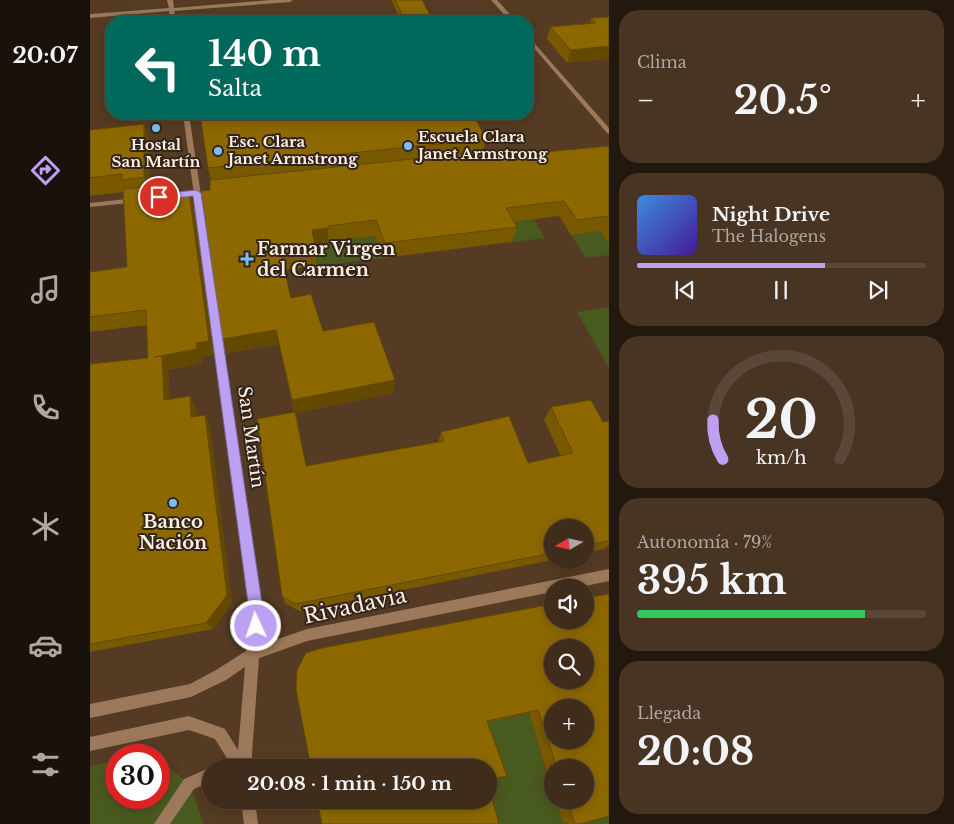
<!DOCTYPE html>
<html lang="es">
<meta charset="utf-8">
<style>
:root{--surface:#402c1a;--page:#473423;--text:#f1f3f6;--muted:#aea7a2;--line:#594839;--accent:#bca0f2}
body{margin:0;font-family:"Libre Baskerville",serif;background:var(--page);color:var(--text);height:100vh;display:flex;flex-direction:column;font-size:19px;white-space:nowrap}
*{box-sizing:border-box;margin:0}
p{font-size:16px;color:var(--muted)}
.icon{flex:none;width:28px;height:28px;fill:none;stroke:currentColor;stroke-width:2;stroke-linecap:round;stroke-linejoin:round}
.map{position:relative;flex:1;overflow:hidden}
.side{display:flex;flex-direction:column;gap:10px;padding:10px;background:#23180e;width:345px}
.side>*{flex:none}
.guide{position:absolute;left:15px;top:15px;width:429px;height:105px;border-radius:20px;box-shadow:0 2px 12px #0003,0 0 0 1px var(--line);background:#00695c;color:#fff;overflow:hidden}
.needle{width:32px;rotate:261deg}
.controls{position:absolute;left:454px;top:519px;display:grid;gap:10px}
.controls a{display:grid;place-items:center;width:50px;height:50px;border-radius:50%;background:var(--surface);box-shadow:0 2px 12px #0003,0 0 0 1px var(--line);font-size:25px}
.speed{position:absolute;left:15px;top:744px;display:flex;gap:10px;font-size:25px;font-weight:700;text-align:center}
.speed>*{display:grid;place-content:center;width:65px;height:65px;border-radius:50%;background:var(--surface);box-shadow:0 2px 12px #0003,0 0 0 1px var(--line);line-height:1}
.speed .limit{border:8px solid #d22;background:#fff;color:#111}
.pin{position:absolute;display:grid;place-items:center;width:42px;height:42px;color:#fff;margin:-21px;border:2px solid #fff;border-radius:50%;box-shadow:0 1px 5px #0007}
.me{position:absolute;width:55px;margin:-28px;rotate:357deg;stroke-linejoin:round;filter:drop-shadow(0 0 4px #0008)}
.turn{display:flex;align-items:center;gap:18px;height:105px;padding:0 20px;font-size:22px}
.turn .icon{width:65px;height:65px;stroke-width:2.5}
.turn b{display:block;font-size:35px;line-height:42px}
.big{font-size:38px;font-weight:800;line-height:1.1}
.side .tile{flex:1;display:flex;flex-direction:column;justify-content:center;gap:8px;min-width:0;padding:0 18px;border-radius:20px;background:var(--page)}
.side .dial{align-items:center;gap:0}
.dial svg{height:130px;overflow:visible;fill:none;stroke:var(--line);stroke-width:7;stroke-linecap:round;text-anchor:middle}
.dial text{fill:var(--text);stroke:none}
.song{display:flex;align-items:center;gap:15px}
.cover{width:60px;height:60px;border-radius:8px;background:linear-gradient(135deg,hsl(210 70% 55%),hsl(260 70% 35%))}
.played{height:5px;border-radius:2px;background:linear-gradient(90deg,var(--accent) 65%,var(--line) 65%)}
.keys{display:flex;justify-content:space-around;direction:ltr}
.heat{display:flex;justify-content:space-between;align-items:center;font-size:28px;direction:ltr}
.charge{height:8px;border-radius:4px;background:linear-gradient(90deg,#34c759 79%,var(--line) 0)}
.trip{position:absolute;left:112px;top:759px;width:295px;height:50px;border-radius:25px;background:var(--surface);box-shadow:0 2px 12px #0003,0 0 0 1px var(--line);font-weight:800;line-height:50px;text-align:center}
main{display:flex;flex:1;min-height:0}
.tabs{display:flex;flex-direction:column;width:90px;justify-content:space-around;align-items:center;background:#1a120a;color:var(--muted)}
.tabs .icon{width:35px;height:35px}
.tabs .on{color:var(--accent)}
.tabs b{font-size:22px;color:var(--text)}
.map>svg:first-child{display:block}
.green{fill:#495a1e}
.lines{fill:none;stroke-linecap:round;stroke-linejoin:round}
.pedestrian{fill:#9c795a;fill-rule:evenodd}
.minor{fill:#9c795a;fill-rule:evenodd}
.wall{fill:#795900;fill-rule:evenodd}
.shaded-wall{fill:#634900}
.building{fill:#8d6800;stroke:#634900;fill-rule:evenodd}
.route{fill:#bca0f2;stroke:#7a689d}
.poi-dot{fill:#78bff7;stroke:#31251b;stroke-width:2}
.labels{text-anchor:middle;stroke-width:4;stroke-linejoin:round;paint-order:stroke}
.far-poi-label{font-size:15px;font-weight:bold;fill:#feeedf;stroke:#31251b;text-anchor:start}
.poi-label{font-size:18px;font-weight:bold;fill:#feeedf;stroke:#31251b;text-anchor:start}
.street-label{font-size:18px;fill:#feeedf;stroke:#31251b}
.near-street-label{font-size:21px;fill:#feeedf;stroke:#31251b}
</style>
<main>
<nav class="tabs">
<b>20:07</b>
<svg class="icon on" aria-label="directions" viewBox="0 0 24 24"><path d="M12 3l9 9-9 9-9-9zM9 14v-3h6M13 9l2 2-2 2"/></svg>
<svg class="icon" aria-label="music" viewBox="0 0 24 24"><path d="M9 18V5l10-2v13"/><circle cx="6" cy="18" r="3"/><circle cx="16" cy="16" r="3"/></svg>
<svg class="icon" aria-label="phone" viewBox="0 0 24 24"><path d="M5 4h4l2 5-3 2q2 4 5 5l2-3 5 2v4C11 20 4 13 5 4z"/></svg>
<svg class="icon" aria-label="climate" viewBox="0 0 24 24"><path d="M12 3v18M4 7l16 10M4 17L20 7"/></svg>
<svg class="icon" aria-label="car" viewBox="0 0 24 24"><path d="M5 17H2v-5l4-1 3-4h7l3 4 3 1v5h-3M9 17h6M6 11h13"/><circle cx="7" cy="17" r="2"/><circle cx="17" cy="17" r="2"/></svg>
<svg class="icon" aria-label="filters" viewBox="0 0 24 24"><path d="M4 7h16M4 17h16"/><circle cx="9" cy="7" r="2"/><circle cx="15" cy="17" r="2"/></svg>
</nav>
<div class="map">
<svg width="519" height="824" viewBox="0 0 519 824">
<rect width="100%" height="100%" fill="#553b23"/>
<path class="green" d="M 403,209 L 425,222 L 444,219 L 455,238 L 422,242 Z
M 510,231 L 519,243 L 519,255 L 496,258 L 481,235 Z
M 285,235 L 294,258 L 227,266 L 223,245 Z
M 519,307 L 519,368 L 487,312 Z
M 439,713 L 462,790 L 462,800 L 466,800 L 473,822 L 519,810 L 519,824 L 402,824 L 399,800 L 399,778 L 408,776 L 390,723 Z
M 69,759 L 99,784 L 114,824 L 0,824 L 0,766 L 26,761 L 26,798 L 69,798 Z"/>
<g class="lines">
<path class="pedestrian" d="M 519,569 L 519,581 L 486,588 L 462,588 L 462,592 L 217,641 L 164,660 L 159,659 L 158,654 L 159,649 L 217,629 Z
M 121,767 L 123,768 L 121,768 L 121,781 L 104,789 L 80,824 L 64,824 L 94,779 Z"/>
<path class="minor" d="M 77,0 L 83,0 L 84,8 L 181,0 L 203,0 L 200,2 L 84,11 L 86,21 L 80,21 L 79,11 L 0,18 L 0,14 L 79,8 Z
M 401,0 L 407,0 L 426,21 L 420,21 Z
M 438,36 L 519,128 L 519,134 L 517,133 L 438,41 Z
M 93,114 L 99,114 L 172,609 L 169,651 L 170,654 L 169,658 L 161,768 L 143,768 L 125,739 L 99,730 L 0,751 L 0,737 L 99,716 L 135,729 L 148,750 L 155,667 L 136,680 L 101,697 L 0,718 L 0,704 L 100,684 L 126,670 L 156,651 L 160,609 Z
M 46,198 L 49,198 L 49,202 L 0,207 L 0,203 Z
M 151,800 L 165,800 L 168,824 L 154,824 Z"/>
</g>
<path class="wall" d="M 301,0 L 332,0 L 343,21 L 311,21 Z
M 519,17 L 477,63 L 457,39 L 460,27 L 500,23 L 502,18 Z
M 315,114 L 383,114 L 396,139 L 393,152 L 402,157 L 519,146 L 519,244 L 510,231 L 481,235 L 469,216 L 424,222 L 427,227 L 422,242 L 294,258 L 285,236 L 238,241 L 238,243 L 225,245 L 227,266 L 194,270 L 201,298 L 233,331 L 305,380 L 303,393 L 206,413 L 216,466 L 348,442 L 351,432 L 438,463 L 471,456 L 454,420 L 461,407 L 513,422 L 519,421 L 519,545 L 514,549 L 495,553 L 495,528 L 462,528 L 462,560 L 209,611 L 195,603 L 192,596 L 204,412 L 189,344 L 136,353 L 132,339 L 120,190 L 121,180 L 118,168 L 276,120 L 316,115 Z
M 0,130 L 60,141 L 60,195 L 58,195 L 58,197 L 99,192 L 104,207 L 124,355 L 111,357 L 112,363 L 78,370 L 80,399 L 100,396 L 106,409 L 106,416 L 115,415 L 120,428 L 142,603 L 123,629 L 0,652 L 0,364 L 58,358 L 57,325 L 0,332 L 0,272 L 37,267 L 33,192 L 0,196 Z
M 519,594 L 519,816 L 491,824 L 480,824 L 473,822 L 466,800 L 495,800 L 495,768 L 462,768 L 462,789 L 439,713 L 398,722 L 417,776 L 399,780 L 399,768 L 221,768 L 206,689 L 207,670 L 216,653 L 232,648 L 462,604 L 462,620 L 495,620 L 495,598 ZM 462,648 L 495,648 L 495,680 L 462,680 ZM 462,708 L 495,708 L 495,740 L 462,740 Z"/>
<path class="shaded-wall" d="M 519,46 L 519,59 L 477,63 L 481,50 Z
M 54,124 L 60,141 L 60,195 L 54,177 Z
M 55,187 L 60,203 L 55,197 Z
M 99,192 L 104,207 L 124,355 L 111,357 L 112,363 L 78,370 L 81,414 L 74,400 L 65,357 L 106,343 Z
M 238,228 L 238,243 L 223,245 L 222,230 Z
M 186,330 L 189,344 L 136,353 L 132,339 Z
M 305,380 L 303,393 L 204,413 L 202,400 Z
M 100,396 L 106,409 L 107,430 L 101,417 Z
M 115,415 L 120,428 L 142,603 L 123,629 L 116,623 Z"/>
<path class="building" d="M 305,0 L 332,0 L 343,21 L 315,21 Z
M 519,17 L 519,46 L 481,50 L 460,27 L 506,23 L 502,18 Z
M 110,114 L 274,114 L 276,120 L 327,114 L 383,114 L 396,139 L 118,168 Z
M 54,124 L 54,177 L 32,180 L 32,174 L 0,178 L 0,130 Z
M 519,146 L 519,218 L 517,216 L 487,220 L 474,201 L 416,208 L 427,227 L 295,243 L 286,220 L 238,226 L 238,228 L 222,230 L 226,251 L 191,255 L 201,298 L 221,294 L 233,331 L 284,322 L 305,380 L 202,400 L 186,330 L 132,339 L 111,191 L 120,190 L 120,180 L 399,151 L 402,157 Z
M 55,187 L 55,197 L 99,192 L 119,341 L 106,343 L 107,349 L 65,357 L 72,356 L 74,400 L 100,396 L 101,417 L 115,415 L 137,595 L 116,623 L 0,644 L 0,364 L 58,358 L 56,310 L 0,317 L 0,272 L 37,267 L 33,189 Z
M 501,400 L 513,422 L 519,421 L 519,541 L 495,546 L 495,528 L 462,528 L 462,553 L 206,604 L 192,596 L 167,419 L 205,412 L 216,466 L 354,441 L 351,432 L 419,416 L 438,463 L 483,453 L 461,407 Z
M 519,594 L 519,816 L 491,824 L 485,824 L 477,800 L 495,800 L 495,768 L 467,768 L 448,710 L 397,721 L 417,776 L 399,780 L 399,768 L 221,768 L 206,689 L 207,670 L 216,653 L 232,648 L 462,604 L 462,620 L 495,620 L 495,598 ZM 462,648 L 495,648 L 495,680 L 462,680 ZM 462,708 L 495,708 L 495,740 L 462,740 Z
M 399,787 L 409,824 L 232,824 L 227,800 L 399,800 Z"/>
<path class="route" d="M 106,190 L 111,193 L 173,610 L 173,626 L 171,632 L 166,634 L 161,632 L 159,626 L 159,610 L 103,196 L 69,200 L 65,197 L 69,194 Z"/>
<g class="poi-dot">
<circle cx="66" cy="128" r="5"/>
<circle cx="318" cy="146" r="5"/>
<circle cx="128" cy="151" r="5"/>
<path d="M154.5 251.5h5v5h5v5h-5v5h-5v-5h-5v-5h5z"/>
<circle cx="83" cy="503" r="5"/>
</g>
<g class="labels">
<g class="far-poi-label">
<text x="328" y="142">Escuela Clara<tspan x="328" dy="17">Janet Armstrong</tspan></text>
<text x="138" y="147">Esc. Clara<tspan x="138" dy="17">Janet Armstrong</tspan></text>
<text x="66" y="150" text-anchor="middle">Hostal<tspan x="66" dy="17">San Martín</tspan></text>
</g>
<g class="poi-label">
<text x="167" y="255">Farmar Virgen<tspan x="167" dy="21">del Carmen</tspan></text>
<text x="83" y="528" text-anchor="middle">Banco<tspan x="83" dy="21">Nación</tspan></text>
</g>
<g class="street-label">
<text transform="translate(161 437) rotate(82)" y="6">San Martín</text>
</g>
<g class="near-street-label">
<text transform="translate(265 606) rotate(-12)" y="7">Rivadavia</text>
</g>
</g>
</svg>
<div class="controls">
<a><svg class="needle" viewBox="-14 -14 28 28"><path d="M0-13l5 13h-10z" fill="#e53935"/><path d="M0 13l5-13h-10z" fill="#aea7a2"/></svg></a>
<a><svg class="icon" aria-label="sound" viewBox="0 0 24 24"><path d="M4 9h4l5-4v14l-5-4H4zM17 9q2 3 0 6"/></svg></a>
<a><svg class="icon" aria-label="search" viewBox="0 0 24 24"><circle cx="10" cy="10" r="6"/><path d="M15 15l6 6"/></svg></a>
<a>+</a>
<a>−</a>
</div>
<div class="speed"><div class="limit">30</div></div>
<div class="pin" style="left:69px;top:197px;background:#d93025"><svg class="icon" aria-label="arrive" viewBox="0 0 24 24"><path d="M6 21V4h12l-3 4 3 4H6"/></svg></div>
<svg class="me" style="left:166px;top:626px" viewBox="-20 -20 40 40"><circle r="17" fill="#bca0f2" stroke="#fff" stroke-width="3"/><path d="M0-11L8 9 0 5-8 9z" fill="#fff"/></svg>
<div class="trip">20:08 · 1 min · 150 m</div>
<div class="guide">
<div class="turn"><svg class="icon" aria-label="left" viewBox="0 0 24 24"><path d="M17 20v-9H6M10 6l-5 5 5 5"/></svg><div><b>140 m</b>Salta</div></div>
</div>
</div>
<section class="side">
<div class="tile"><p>Clima</p>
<div class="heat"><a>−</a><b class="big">20.5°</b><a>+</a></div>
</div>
<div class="tile">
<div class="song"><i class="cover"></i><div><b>Night Drive</b><p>The Halogens</p></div></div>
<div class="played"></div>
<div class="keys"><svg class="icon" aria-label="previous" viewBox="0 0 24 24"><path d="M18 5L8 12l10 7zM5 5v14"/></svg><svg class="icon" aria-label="pause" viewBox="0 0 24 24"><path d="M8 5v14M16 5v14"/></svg><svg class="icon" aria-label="next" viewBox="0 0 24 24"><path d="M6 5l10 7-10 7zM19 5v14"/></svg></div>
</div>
<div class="tile dial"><svg viewBox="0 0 100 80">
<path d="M14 69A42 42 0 1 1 86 69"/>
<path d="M14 69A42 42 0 0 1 8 45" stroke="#bca0f2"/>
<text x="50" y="56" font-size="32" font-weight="700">20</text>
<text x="50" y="72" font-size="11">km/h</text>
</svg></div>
<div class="tile"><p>Autonomía · 79%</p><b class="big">395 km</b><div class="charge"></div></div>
<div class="tile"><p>Llegada</p><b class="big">20:08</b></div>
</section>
</main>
